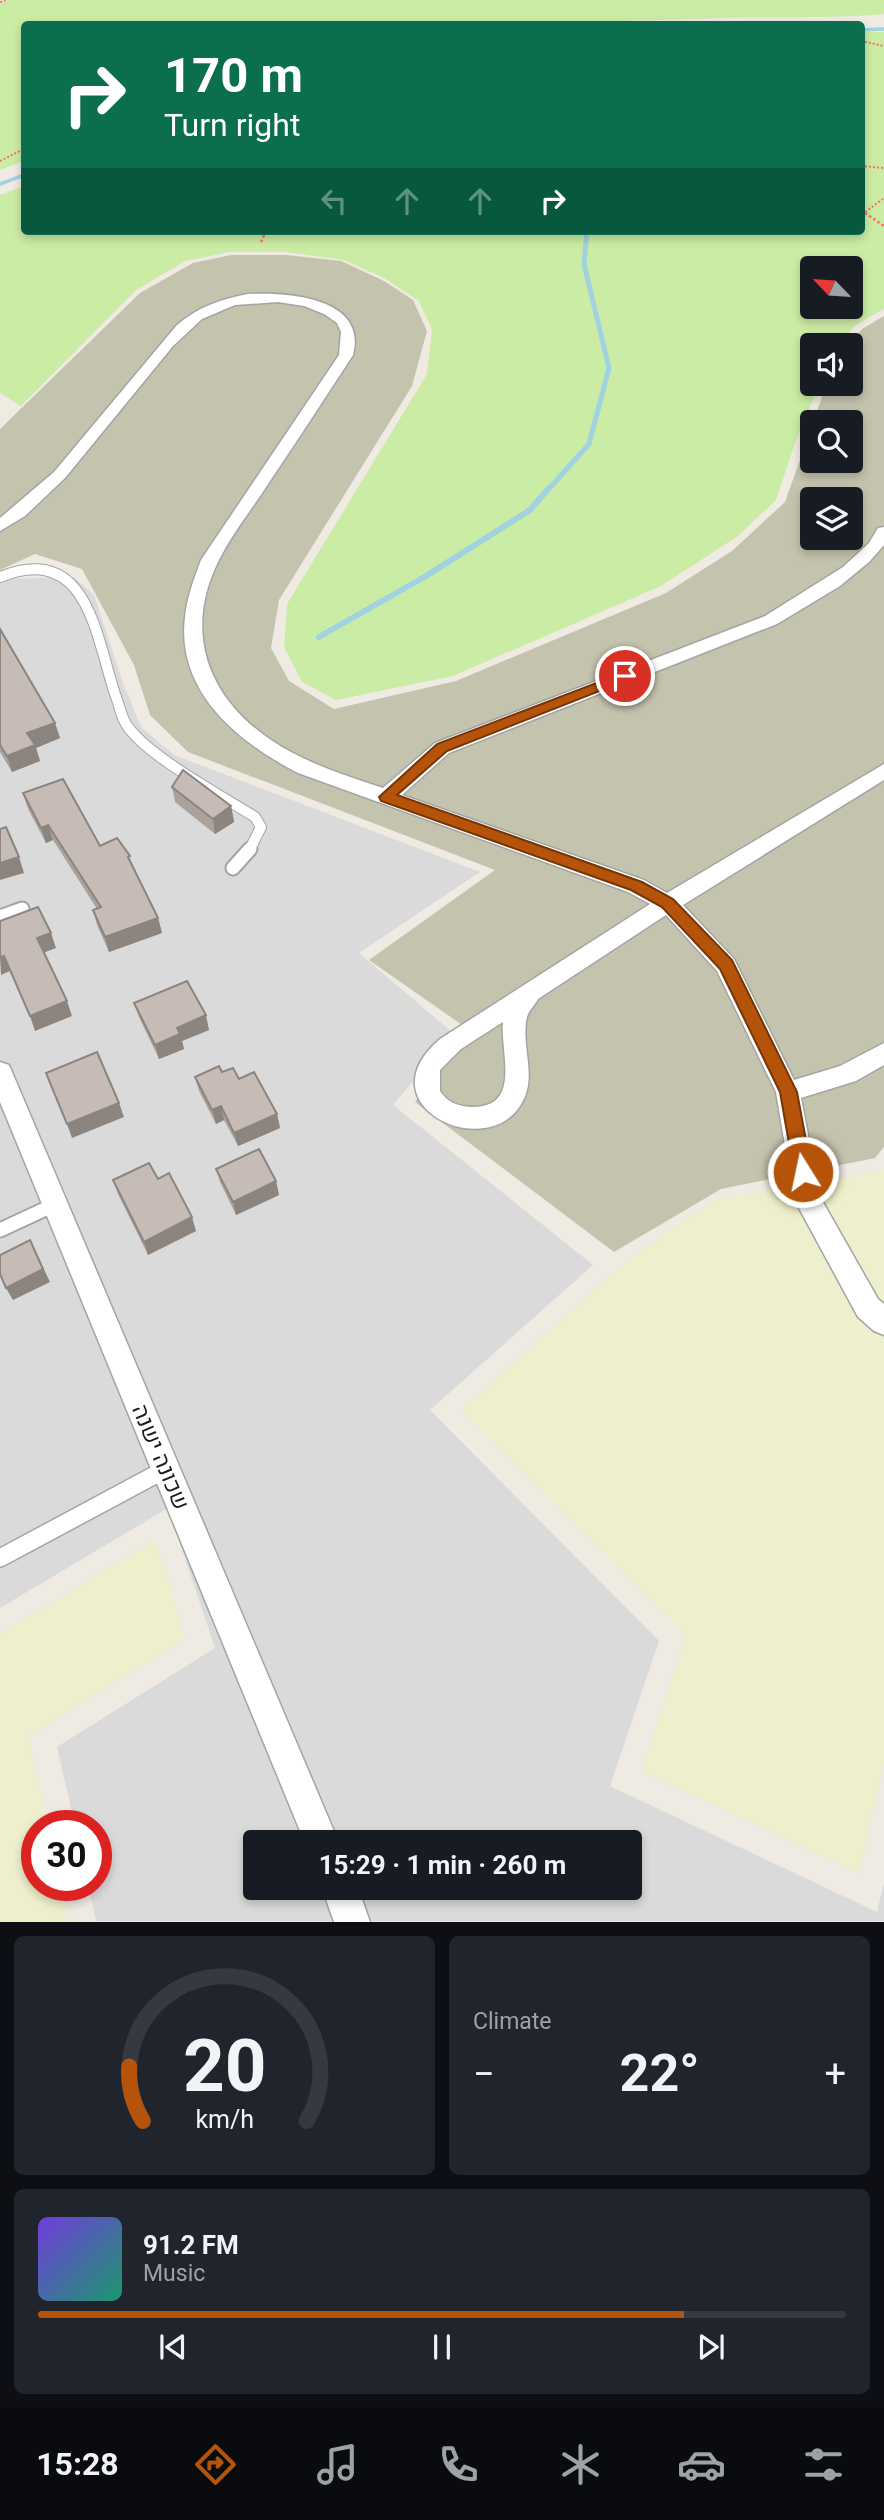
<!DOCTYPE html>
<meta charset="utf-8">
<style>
:root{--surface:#171b24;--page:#20242c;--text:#f1f3f6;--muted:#9ea1a6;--line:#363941;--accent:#b45309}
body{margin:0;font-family:Roboto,Heebo,sans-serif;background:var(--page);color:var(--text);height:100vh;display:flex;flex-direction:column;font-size:26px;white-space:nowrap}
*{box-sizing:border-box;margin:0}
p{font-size:23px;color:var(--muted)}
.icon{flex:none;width:38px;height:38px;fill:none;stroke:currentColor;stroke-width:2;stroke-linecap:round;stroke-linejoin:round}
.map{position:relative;height:1922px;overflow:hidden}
.panel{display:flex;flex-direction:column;gap:14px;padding:14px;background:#0d0f14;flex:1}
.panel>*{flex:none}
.top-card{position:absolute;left:21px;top:21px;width:844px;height:214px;border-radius:7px;box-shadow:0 4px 10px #0003;background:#0b6e4f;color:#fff;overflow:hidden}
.needle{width:46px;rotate:295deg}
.buttons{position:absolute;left:800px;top:256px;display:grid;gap:14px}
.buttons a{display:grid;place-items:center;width:63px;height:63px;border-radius:7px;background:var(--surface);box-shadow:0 4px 10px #0003;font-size:35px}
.speed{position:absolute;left:21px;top:1810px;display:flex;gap:14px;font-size:35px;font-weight:700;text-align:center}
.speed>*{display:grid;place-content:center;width:91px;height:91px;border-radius:50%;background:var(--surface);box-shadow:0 4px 10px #0003;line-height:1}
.speed .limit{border:10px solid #d22;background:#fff;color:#111}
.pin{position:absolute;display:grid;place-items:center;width:60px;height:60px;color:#fff;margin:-30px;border:4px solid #fff;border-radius:50%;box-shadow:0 2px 7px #0007}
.me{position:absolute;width:77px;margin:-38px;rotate:350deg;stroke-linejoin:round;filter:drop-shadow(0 0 5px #0008)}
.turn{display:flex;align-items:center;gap:24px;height:147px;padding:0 28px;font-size:32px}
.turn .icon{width:91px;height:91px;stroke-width:2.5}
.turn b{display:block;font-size:49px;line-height:60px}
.lanes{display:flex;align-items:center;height:66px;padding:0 28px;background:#0003;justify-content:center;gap:35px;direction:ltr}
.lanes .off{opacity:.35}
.big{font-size:52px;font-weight:700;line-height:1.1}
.panel .widget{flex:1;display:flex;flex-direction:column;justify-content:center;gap:10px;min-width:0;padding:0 24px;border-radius:10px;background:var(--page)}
.panel .dial{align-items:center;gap:0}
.dial svg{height:182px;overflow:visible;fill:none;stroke:var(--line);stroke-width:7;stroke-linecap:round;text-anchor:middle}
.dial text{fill:var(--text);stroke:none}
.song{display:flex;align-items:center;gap:21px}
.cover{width:84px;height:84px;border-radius:10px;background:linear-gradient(135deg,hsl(260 70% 55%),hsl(160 70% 35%))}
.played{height:7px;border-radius:4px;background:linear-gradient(90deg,var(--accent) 80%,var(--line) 80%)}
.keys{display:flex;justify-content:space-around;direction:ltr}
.heat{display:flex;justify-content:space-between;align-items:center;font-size:38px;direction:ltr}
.panel .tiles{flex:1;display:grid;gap:14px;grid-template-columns:1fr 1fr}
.widget:last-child{grid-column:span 2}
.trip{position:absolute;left:243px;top:1830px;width:399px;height:70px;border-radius:7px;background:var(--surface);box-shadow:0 4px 10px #0003;font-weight:700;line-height:70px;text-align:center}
.tab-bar{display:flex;height:112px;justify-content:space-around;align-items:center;background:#090b0e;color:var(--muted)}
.tab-bar .icon{width:49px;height:49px}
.tab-bar .current{color:var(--accent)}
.tab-bar b{font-size:32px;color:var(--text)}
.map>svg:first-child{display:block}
.residential{fill:#dbdada;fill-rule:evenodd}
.construction{fill:#c4c3ad;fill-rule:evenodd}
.farmland{fill:#eeefcc}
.grass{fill:#cbeca5;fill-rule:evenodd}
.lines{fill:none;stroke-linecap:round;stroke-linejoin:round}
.stream-far2{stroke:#a0d3df;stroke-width:3.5}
.stream-far1{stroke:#a0d3df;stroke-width:5}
.stream{stroke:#a0d3df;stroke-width:6}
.lane-far2-casing{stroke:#a4a4a4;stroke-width:12}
.lane-far1-casing{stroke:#a4a4a4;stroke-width:17}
.lane-casing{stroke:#a4a4a4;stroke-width:20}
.street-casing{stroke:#a4a4a4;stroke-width:3}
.path-far1{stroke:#ff6d63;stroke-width:2;stroke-dasharray:2 2;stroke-linecap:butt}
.path{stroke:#ff6d63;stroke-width:2.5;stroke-dasharray:2.5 2.5;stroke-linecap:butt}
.lane-far2{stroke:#fff;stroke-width:10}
.lane-far1{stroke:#fff;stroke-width:13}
.lane{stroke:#fff;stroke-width:17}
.street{fill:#fff;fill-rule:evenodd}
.wall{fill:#aba29c}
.shaded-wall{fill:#8b847f}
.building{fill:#c7bcb5;stroke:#8b847f;stroke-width:2}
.route{fill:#b45309;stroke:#753606;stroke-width:2}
.labels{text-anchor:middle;stroke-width:5;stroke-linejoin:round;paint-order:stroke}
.near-street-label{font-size:23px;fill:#1d1d1d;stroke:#fff}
</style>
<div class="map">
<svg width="884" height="1922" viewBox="0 0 884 1922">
<rect width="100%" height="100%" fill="#efeae2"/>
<path class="residential" d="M 74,577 L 94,595 L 123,683 L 141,727 L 174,755 L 480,872 L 359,953 L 453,1033 L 393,1105 L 593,1265 L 430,1410 L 659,1641 L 610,1786 L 877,1912 L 884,1883 L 884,1921 L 96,1921 L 88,1885 L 96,1885 L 96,1825 L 75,1825 L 57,1747 L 215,1648 L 168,1508 L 0,1608 L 0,579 ZM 256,1843 L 630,1843 L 630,1888 L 256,1888 Z"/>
<path class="construction" d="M 231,255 L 286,255 L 341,261 L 384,281 L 413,300 L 427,331 L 412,386 L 279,600 L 271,648 L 289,681 L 334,709 L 456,681 L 666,593 L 732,551 L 785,502 L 812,426 L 812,460 L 850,460 L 850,422 L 813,422 L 827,383 L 850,383 L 850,345 L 862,329 L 884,316 L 884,1147 L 875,1158 L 721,1189 L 614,1252 L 415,1102 L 468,1029 L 369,960 L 495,870 L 188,752 L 150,715 L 134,665 L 82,569 L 35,554 L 0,570 L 0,429 L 140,293 L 193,263 ZM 812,499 L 850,499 L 850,537 L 812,537 Z"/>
<path class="farmland" d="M 884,1170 L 884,1761 L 859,1873 L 642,1771 L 686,1635 L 461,1411 L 622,1265 L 714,1200 Z
M 155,1540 L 186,1638 L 28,1736 L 47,1825 L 37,1825 L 37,1885 L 60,1885 L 67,1921 L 0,1921 L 0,1634 Z"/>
<path class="grass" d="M 10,0 L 884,0 L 884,14 C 829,19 775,16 720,18 C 488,27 256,24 24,24 L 24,161 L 0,170 L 0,2 Z
M 861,32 L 884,32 L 884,309 L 854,326 L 841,345 L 812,345 L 812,383 L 820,383 L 796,440 L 776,500 L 738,536 L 661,586 L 453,676 L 336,700 L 302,682 L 284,647 L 287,604 L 427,374 L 432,330 L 419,301 L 384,278 L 344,260 L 286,252 L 230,252 L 185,261 L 136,290 L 21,406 L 0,393 L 0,195 L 24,186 L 24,231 L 861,231 ZM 812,268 L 850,268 L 850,306 L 812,306 Z"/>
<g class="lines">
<path class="stream-far2" d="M 861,30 L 884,29
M 0,184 L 24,175"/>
<path class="stream-far1" d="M 547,491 L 589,444 L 609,368 L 584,264 L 587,231"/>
<path class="stream" d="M 319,637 L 426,576 L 530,510 L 548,489"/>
<g class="lane-far2-casing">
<path id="lane-far2" d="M 0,577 C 87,542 95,633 115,694 C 119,704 121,716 126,724 C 145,755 222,796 255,817 L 261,827 L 249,851"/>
</g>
<g class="lane-far1-casing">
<path id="lane-far1" d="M 233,868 L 250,849
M 0,917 L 22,909
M 0,1230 L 56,1204"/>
</g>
<g class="lane-casing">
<path id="lane" d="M 0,1558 L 166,1469"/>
</g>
<g class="street-casing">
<path id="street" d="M 248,294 C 287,292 368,297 353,355 C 325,398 297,441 268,484 C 252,509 232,534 219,560 C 183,631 207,697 271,740 C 305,763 344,775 383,788 L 435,743 L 765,616 L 843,567 L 869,543 L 878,528 L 884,527 L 884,545 L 869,562 L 840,586 L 777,624 L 449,753 L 402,795 L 644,880 L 667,893 L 884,764 L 884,780 L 683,905 L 734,959 L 794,1080 L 840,1066 L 884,1043 L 884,1065 L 856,1081 L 801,1098 L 820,1197 L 878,1299 L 884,1304 L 884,1335 L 874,1331 L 858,1317 L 794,1199 L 776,1092 L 717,971 L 666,915 L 538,999 C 535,1005 529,1010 527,1017 C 520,1048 539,1077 520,1106 C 484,1162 363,1105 440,1039 L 650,904 L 628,892 L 298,773 C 238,742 176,692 185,617 C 187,597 194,579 201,560 L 339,355 L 341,332 L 337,323 L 324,314 L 304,306 L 278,302 L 235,305 L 202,319 L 173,346 L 65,478 L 25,516 L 0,531 L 0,518 L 54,472 L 177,325 C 198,307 221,299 248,294 ZM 503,1022 C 500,1052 522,1107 473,1107 C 459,1107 447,1102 440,1091 L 440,1070 L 461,1049 Z
M 0,1062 L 9,1065 L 12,1072 L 339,1843 L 305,1843 L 0,1102 Z
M 322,1888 L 358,1888 L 370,1922 L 334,1922 Z"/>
</g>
<path class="path-far1" d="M 0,2 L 6,0
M 861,41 L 884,46
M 0,161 L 24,149
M 861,166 L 884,168
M 866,214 L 864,213 L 884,198"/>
<path class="path" d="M 865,213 L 884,226
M 261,242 L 266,231"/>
<use href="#lane-far2" class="lane-far2"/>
<use href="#lane-far1" class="lane-far1"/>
<use href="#lane" class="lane"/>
<use href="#street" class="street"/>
</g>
<path class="wall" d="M 0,629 L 55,723 L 60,738 L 36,748 L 40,761 L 12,772 L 0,752 Z
M 172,787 L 231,806 L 234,822 L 215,834 L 175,802 Z
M 23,793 L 132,867 L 158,918 L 162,933 L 109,952 L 97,925 L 93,910 L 97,909 L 53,840 L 46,843 L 28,809 Z
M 134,1003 L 209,1030 L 182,1041 L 184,1049 L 159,1059 L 139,1017 Z
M 222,1072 L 239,1079 L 277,1114 L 280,1128 L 238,1146 L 224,1120 L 216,1124 L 199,1091 L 195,1077 Z
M 216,1169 L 276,1181 L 279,1195 L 236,1215 L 220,1182 Z
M 158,1179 L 196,1231 L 148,1255 L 118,1194 L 113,1180 Z"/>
<path class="shaded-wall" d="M 55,723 L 60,738 L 36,748 L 40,761 L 12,772 L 7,756 L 27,733 Z
M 231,806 L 234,822 L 215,834 L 213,819 Z
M 48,825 L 53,840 L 46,843 L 41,828 Z
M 19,857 L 24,873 L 0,880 L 0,863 Z
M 158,918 L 162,933 L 109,952 L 105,937 Z
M 51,933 L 56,948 L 43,953 L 37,938 Z
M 4,956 L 10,971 L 1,975 L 0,957 Z
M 67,1001 L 72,1016 L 35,1031 L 30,1016 Z
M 206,1015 L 209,1030 L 182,1041 L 184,1049 L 159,1059 L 155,1045 L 177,1028 Z
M 119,1103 L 124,1117 L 72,1138 L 67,1124 Z
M 221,1106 L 224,1120 L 216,1124 L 212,1110 Z
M 277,1114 L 280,1128 L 238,1146 L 234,1133 Z
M 276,1181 L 279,1195 L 236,1215 L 233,1202 Z
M 192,1217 L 196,1231 L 148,1255 L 144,1242 Z
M 30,1240 L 50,1282 L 13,1300 L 6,1288 Z"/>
<path class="building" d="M 0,629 L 55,723 L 27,733 L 35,745 L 7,756 L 0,745 Z
M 183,770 L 231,806 L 213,819 L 172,787 Z
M 63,779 L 100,846 L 117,838 L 130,856 L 128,857 L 158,918 L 105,937 L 93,910 L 101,907 L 48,825 L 41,828 L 23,793 Z
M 6,827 L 19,857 L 0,863 L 0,829 Z
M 38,907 L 51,933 L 37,938 L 67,1001 L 30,1016 L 4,956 L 0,957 L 0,921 Z
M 187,981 L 206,1015 L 177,1028 L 180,1034 L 155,1045 L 134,1003 Z
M 97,1052 L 119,1103 L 67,1124 L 46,1073 Z
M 219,1066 L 222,1072 L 233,1068 L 239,1079 L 254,1072 L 277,1114 L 234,1133 L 221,1106 L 212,1110 L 195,1077 Z
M 259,1149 L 276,1181 L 233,1202 L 216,1169 Z
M 149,1163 L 158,1179 L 169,1173 L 192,1217 L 144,1242 L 113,1180 Z
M 30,1240 L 43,1269 L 6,1288 L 0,1274 L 0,1255 Z"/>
<path class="route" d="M 625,672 L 632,676 L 630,679 L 447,751 L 397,795 L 642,882 L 673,899 L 732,960 L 797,1092 L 812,1172 L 809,1178 L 803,1180 L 796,1178 L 794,1172 L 780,1092 L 720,969 L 662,907 L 631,890 L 381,801 L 379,797 L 437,744 Z"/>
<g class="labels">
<g class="near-street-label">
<text transform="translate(161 1457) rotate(67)" y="8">שכונה ישנה</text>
</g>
</g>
</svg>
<div class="buttons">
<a><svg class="needle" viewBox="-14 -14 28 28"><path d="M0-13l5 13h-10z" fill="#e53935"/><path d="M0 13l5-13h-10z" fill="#9ea1a6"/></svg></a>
<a><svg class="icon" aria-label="sound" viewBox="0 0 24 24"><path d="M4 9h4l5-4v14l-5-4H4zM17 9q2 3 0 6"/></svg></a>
<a><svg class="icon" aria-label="search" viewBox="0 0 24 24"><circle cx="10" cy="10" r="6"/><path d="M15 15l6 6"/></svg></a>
<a><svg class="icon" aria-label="layers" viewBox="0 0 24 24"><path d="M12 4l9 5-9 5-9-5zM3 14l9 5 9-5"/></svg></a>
</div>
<div class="speed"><div class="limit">30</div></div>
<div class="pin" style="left:625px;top:676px;background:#d93025"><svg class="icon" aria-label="arrive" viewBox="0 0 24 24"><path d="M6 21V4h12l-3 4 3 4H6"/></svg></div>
<svg class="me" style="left:803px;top:1172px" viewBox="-20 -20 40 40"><circle r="17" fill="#b45309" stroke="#fff" stroke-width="3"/><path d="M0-11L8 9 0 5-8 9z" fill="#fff"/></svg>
<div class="trip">15:29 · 1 min · 260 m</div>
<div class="top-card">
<div class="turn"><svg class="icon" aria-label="right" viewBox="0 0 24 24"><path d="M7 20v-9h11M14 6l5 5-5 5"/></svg><div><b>170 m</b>Turn right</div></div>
<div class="lanes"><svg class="icon off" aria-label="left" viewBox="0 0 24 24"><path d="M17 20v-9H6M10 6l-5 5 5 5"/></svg><svg class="icon off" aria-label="ahead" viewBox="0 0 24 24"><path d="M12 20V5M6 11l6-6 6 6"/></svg><svg class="icon off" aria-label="ahead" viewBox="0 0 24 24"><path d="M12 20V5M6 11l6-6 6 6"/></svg><svg class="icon" aria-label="right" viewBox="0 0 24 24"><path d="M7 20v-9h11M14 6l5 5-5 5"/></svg></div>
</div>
</div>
<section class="panel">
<div class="tiles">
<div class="widget dial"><svg viewBox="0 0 100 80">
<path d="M14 69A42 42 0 1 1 86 69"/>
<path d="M14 69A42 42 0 0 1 8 45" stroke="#b45309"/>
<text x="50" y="56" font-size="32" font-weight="700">20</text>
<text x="50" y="72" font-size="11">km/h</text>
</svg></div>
<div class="widget"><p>Climate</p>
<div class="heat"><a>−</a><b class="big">22°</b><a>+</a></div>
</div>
<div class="widget">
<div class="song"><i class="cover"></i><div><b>91.2 FM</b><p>Music</p></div></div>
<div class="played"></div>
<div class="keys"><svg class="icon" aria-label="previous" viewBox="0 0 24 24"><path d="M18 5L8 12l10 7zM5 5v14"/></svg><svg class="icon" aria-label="pause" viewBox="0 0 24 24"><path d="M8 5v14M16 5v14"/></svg><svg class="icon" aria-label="next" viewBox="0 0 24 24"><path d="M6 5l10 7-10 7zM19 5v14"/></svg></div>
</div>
</div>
</section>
<nav class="tab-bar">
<b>15:28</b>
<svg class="icon current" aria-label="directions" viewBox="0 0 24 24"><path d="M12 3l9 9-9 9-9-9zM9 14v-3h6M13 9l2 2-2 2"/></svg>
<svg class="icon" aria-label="music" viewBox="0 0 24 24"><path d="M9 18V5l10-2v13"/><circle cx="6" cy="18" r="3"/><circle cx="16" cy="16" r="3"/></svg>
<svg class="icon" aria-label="phone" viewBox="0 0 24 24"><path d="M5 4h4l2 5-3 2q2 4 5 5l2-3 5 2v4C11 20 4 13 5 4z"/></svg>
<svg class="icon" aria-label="climate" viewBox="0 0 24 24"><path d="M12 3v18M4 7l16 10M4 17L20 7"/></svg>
<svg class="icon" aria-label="car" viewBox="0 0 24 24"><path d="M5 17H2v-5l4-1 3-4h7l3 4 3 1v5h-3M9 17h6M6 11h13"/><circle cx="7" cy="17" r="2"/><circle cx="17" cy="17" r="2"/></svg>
<svg class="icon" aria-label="filters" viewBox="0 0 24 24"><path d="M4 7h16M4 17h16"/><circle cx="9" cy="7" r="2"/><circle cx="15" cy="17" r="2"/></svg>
</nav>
